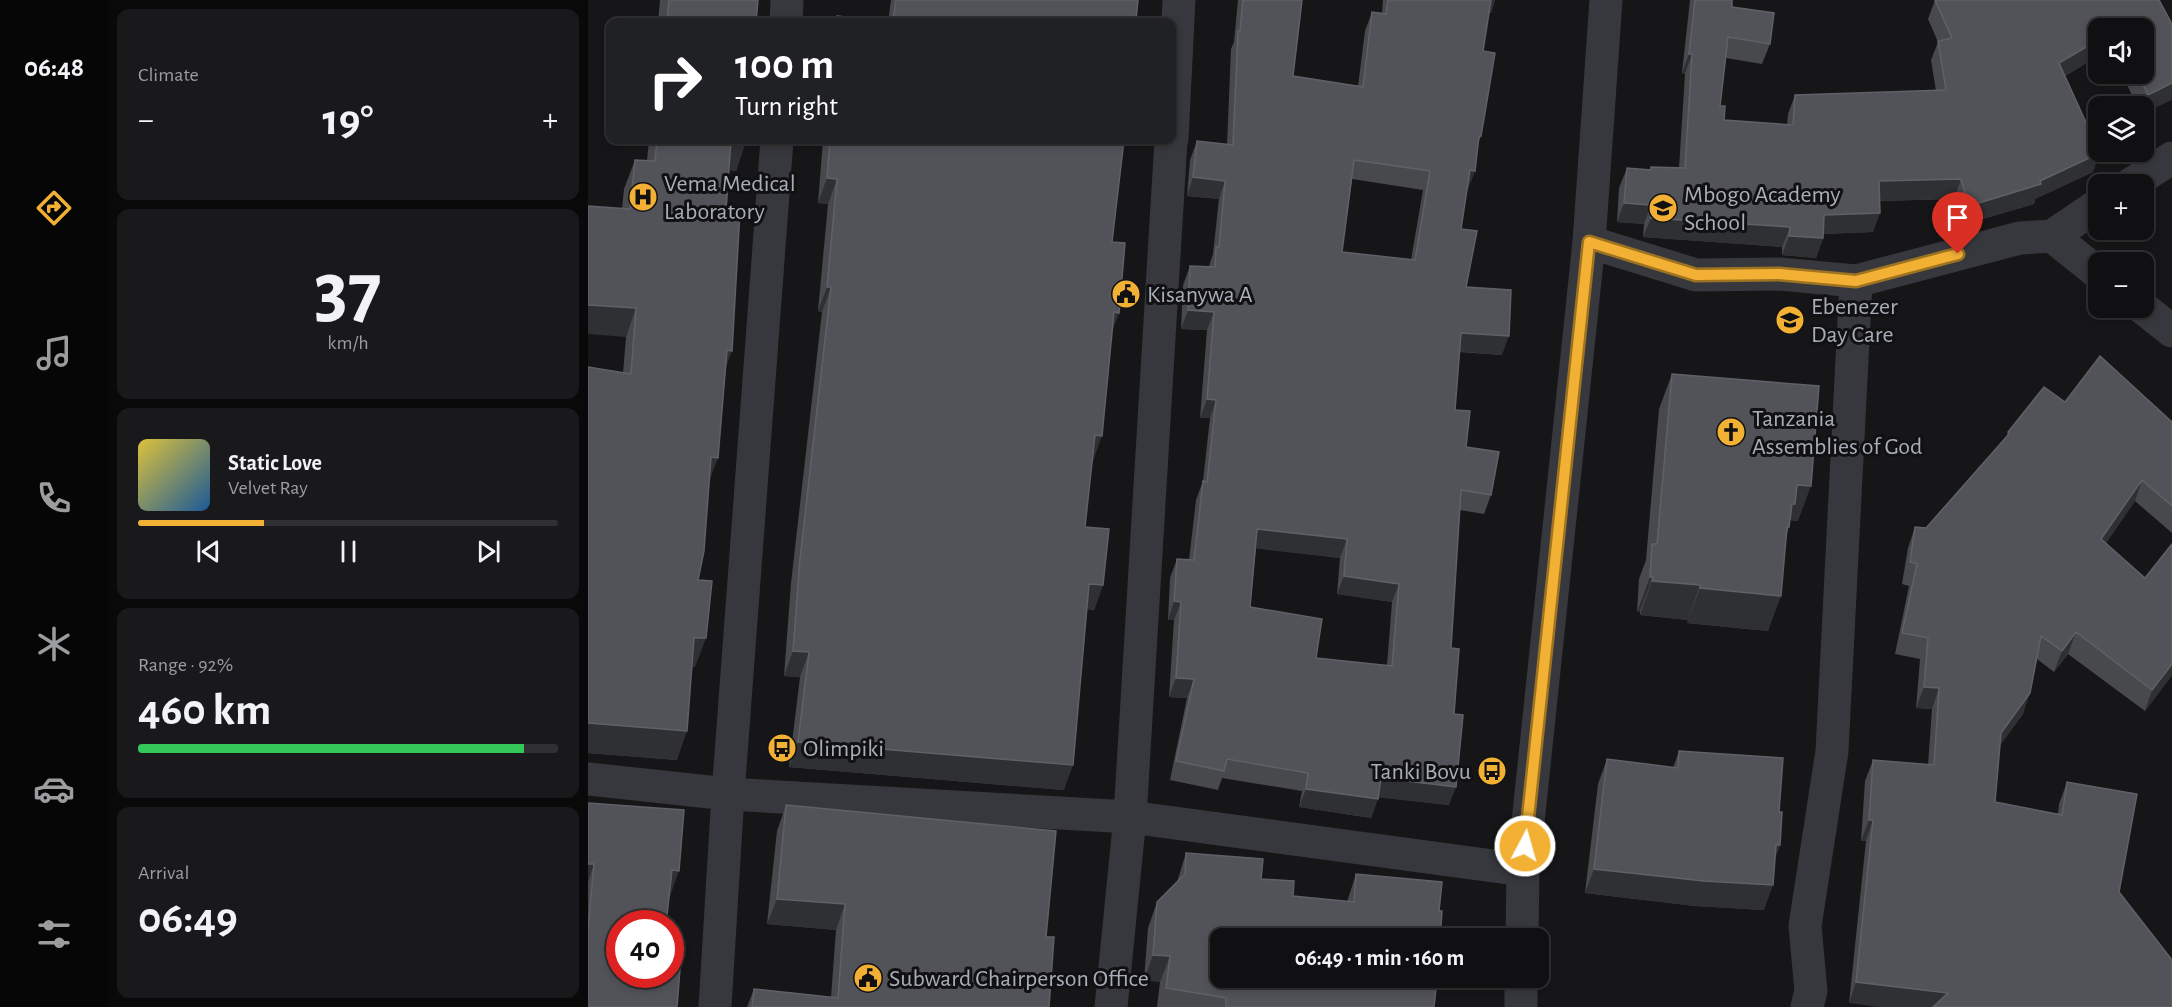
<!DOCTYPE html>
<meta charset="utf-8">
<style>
:root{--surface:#101012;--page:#19191b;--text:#f1f3f6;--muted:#9c9d9f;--line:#303032;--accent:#f2b134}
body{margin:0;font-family:"Alegreya Sans",sans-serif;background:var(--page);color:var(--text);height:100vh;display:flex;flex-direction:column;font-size:22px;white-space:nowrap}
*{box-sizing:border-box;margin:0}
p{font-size:20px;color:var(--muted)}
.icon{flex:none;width:33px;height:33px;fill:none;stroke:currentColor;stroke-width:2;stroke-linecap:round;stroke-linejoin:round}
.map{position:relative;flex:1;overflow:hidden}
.side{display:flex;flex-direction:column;gap:9px;padding:9px;background:#09090a;width:480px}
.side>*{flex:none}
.top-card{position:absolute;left:18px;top:18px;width:570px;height:126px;border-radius:12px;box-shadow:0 3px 9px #0003,0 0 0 2px var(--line);background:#202124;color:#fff;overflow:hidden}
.controls{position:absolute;left:1500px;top:18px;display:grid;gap:12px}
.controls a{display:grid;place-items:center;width:66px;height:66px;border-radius:12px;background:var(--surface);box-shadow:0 3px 9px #0003,0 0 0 2px var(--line);font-size:30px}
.speed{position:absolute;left:18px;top:910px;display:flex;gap:12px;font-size:30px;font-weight:700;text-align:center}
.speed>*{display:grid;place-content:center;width:78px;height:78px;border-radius:50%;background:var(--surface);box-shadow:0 3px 9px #0003,0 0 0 2px var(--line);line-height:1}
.speed .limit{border:9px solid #d22;background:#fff;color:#111}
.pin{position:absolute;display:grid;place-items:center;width:51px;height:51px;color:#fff;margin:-62px -26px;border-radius:50% 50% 50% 0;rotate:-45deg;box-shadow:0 0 6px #0007}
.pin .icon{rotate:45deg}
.me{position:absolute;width:66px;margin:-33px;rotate:6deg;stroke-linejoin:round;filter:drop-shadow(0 0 4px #0008)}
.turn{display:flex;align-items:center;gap:21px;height:126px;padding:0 30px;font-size:27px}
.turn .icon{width:78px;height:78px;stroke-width:2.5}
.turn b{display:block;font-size:42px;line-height:51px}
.big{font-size:45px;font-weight:700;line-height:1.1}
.side .card{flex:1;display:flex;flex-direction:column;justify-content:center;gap:9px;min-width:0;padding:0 21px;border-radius:12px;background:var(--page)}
.side .dial{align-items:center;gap:0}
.dial b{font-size:78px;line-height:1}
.song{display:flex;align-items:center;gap:18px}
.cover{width:72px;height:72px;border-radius:9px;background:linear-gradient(135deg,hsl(50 70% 55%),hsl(210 70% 35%))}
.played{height:6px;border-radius:3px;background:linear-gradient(90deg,var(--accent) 30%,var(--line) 30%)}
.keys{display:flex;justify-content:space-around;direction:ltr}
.heat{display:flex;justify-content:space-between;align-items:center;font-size:33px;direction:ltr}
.charge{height:9px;border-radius:4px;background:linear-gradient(90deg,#34c759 92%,var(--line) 0)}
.trip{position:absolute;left:622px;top:928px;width:339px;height:60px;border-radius:12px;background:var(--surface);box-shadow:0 3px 9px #0003,0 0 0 2px var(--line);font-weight:700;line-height:60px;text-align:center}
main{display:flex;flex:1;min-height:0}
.menu{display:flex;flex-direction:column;width:108px;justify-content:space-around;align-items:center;background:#060607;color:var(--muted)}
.menu .icon{width:42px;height:42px}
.menu .on{color:var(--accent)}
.menu b{font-size:27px;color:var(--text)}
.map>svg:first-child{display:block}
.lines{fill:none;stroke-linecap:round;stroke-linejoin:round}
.minor{stroke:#37383d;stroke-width:33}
.wall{fill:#47494d;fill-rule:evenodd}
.shaded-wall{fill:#2f3033}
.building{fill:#525359;stroke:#5f6168;stroke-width:1.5;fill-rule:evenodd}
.route-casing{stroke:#9d7322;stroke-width:15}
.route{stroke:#f2b134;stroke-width:10}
.labels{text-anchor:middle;stroke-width:6;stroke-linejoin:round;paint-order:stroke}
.poi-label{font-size:24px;fill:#a8adb8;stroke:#111113;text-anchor:start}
</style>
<main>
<nav class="menu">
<b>06:48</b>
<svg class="icon on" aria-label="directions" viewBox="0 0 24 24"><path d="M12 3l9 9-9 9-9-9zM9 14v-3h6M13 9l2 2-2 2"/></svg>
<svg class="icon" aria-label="music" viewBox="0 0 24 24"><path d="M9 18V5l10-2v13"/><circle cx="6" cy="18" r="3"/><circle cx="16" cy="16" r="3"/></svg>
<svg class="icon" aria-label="phone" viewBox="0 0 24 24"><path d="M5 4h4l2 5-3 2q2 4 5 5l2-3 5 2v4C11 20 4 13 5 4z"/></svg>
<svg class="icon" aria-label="climate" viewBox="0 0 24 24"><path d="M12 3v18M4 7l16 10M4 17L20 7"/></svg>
<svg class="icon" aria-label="car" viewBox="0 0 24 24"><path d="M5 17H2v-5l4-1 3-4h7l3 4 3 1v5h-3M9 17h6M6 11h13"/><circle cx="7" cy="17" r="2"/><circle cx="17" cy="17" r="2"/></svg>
<svg class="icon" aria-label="filters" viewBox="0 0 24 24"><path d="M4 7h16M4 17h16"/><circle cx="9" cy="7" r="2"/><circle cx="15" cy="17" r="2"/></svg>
</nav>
<section class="side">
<div class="card"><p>Climate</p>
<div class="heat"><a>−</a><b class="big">19°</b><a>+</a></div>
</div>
<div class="card dial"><b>37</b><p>km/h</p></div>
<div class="card">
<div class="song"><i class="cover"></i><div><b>Static Love</b><p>Velvet Ray</p></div></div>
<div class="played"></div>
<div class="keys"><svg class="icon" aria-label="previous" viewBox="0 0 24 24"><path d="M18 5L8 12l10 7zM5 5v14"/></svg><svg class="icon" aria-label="pause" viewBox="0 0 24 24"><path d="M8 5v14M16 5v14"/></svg><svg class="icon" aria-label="next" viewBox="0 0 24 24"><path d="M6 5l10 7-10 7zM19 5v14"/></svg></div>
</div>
<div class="card"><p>Range · 92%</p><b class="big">460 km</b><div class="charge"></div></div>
<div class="card"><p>Arrival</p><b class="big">06:49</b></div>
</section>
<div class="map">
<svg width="1584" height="1007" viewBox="0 0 1584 1007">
<rect width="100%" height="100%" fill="#161618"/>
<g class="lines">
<path class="minor" d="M 198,22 L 199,0
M 584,139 L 591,0
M 1543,184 L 1584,158
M 1464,236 L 1510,273
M 1001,242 L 1108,275 L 1191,274 L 1268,281 L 1432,238 L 1464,236 L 1510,205
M 1555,308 L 1584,331
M 0,779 L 140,794 L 542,817 L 935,870
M 934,939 L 935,870 L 1001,242 L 1018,0
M 127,1007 L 140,794 L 189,140
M 523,1007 L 542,817 L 583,140
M 933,1007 L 933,978
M 1219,1007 L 1223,991 L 1217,926 L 1244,751 L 1268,281"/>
</g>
<path class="wall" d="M 72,0 L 170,0 L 168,22 L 70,22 Z
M 303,0 L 550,0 L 547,22 L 300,22 Z
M 650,0 L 714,0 L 705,76 L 770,86 L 777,31 L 784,12 L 794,13 L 795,0 L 907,0 L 903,13 L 901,12 L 895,51 L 893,136 L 889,147 L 887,171 L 879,189 L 873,229 L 878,287 L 914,355 L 871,352 L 867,410 L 878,447 L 903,495 L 896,514 L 872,510 L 863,648 L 866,714 L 861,805 L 790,797 L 783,818 L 711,807 L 714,791 L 634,778 L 630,790 L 582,780 L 599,698 L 581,697 L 586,620 L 580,620 L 582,578 L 589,559 L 601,560 L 608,500 L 615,481 L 622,418 L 612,418 L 619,330 L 593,329 L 595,285 L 602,266 L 621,266 L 625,254 L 631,199 L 599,196 L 602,160 L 609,141 L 639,145 L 643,49 L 646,42 ZM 764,179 L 835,190 L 823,260 L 754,252 ZM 668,548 L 752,558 L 749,594 L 804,602 L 799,665 L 728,658 L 662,607 Z
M 1102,0 L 1144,0 L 1144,7 L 1182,44 L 1174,64 L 1138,58 L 1132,106 L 1136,120 L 1199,125 L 1200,114 L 1207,95 L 1348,91 L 1343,60 L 1350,42 L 1340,19 L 1347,0 L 1584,24 L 1556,113 L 1556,106 L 1549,106 L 1534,74 L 1556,74 L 1556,28 L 1510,28 L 1510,56 L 1477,76 L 1505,172 L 1447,199 L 1446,204 L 1374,225 L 1366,199 L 1292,201 L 1285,232 L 1235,234 L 1235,238 L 1228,258 L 1194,255 L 1194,247 L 1055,237 L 1056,224 L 1029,222 L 1031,188 L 1039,168 L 1062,170 L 1091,168 L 1097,74 L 1094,73 Z
M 61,140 L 158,140 L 148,171 L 141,170 L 138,210 L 138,367 L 121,481 L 110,580 L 107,667 L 104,667 L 89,760 L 0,753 L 0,367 L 35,373 L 38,337 L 34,209 L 36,189 L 47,160 L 59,161 Z
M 235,140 L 536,140 L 524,242 L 531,313 L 524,330 L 505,461 L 504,460 L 497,527 L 515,585 L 506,610 L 499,609 L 476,790 L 201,767 L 212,677 L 196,676 L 203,583 L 234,312 L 230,311 L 240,204 L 230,203 Z
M 1084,374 L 1210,521 L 1202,520 L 1180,631 L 1099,623 L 1100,620 L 1052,615 L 1052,611 L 1049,612 L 1051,579 L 1058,560 L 1071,409 Z
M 1477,402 L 1584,422 L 1584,533 L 1547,501 L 1518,543 L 1584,675 L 1557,711 L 1480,654 L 1466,672 L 1449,659 L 1435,714 L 1412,745 L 1407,802 L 1470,814 L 1471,804 L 1479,782 L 1549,794 L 1261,1003 L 1278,841 L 1273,841 L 1277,781 L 1285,760 L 1340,765 L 1344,709 L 1328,708 L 1332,659 L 1307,654 L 1321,586 L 1314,584 L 1320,548 L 1327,527 L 1338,528 L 1418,438 L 1420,432 Z
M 1091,751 L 1191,812 L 1192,845 L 1187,858 L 1176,910 L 1107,906 L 997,893 L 1010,784 L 1019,759 L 1085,768 Z
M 0,803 L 82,896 L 32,924 L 0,1007 Z
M 198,805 L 458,937 L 461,1007 L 159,1007 L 166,989 L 243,997 L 248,930 L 179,924 L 189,831 Z
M 598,853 L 673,879 L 705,896 L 759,902 L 768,874 L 851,911 L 846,1007 L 569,1007 L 572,982 L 556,980 L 560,928 L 569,902 L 589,882 Z"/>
<path class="shaded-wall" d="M 902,0 L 907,0 L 903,13 L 897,12 Z
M 536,19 L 548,20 L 547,22 L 534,22 Z
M 1510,40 L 1510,56 L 1464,83 L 1471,63 Z
M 1101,54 L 1104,54 L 1097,74 L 1094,73 Z
M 1584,83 L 1584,100 L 1556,113 L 1556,107 L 1560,95 Z
M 143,140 L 158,142 L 148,171 L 132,169 Z
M 1512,153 L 1505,172 L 1447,199 L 1446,204 L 1374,225 L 1381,206 L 1452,181 Z
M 882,170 L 887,171 L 880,189 L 875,189 Z
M 605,177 L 637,181 L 631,199 L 599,196 Z
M 239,178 L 249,179 L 240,204 L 230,203 Z
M 1373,179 L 1366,199 L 1284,201 L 1291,181 Z
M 1036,203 L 1063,205 L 1056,224 L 1029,222 Z
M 1292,213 L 1285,232 L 1229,234 L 1236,215 Z
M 1063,218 L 1202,227 L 1194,247 L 1055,237 Z
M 1201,236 L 1235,238 L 1228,258 L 1194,255 Z
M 239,287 L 243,287 L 234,312 L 230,311 Z
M 0,305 L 48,308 L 38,337 L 0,334 Z
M 600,310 L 626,312 L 619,330 L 593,329 Z
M 526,312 L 531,313 L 522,337 Z
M 873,333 L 921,336 L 914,355 L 866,351 Z
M 139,350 L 144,351 L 133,380 Z
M 619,399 L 628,400 L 622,418 L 612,418 Z
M 507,435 L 514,436 L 505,461 L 498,460 Z
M 123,457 L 130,458 L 119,487 Z
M 1554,480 L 1547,501 L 1506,560 L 1513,539 Z
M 1209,485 L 1223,486 L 1210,521 L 1201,520 L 1194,539 Z
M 669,529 L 759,539 L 752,558 L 663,548 Z
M 756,576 L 811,584 L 804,602 L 749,594 Z
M 1062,577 L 1065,577 L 1052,611 L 1049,612 Z
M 1064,581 L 1112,585 L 1100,620 L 1052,615 Z
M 501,584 L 515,585 L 506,610 L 492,608 Z
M 1112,588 L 1193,596 L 1180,631 L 1099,623 Z
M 586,601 L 593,602 L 586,620 L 580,620 Z
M 1488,632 L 1480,654 L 1466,672 L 1474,651 Z
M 106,638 L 118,638 L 107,667 L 95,667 Z
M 205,651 L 221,652 L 212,677 L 196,676 Z
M 1584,664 L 1584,675 L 1557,711 L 1564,690 Z
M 588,678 L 606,679 L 599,698 L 581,697 Z
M 1336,687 L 1351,688 L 1344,709 L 1328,708 Z
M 1442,693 L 1435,714 L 1406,754 L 1413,733 Z
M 0,723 L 99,731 L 89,760 L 0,753 Z
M 210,742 L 485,765 L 476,790 L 201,767 Z
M 793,778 L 868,787 L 861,805 L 786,797 Z
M 718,789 L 790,799 L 783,818 L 711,807 Z
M 1281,820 L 1285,820 L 1278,841 L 1273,841 Z
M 1188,845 L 1192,845 L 1183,870 Z
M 0,864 L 6,864 L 0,882 Z
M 1006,869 L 1185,885 L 1176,910 L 1107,906 L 997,893 Z
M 84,870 L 91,871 L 82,896 L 75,895 Z
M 189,899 L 257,904 L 248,930 L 179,924 Z
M 565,955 L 582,956 L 572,982 L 556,980 Z
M 1268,982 L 1360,993 L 1355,1007 L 1290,1007 L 1261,1003 Z"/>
<path class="building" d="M 81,0 L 170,0 L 168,22 L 79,22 Z
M 308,0 L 550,0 L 548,20 L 536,19 L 535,22 L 305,22 Z
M 655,0 L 714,0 L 705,76 L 775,87 L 784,12 L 798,14 L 800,0 L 903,0 L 895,51 L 907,53 L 893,136 L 891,136 L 887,171 L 882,170 L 873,229 L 889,231 L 878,287 L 923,290 L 921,336 L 873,333 L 867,410 L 882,411 L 878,447 L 911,452 L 903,495 L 873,490 L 863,648 L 871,649 L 866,714 L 875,715 L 868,787 L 793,778 L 790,799 L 718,789 L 720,773 L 639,759 L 636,771 L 588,761 L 606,679 L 588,678 L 593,602 L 586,601 L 589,559 L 606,560 L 615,481 L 619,482 L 628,400 L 619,399 L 626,312 L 600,310 L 602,266 L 627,267 L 628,247 L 631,247 L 637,181 L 605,177 L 609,141 L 645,145 L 650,31 L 652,31 ZM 766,160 L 842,171 L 827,260 L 754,252 ZM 669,529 L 759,539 L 756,576 L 811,584 L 804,666 L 728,658 L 734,619 L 662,607 Z
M 1107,0 L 1144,0 L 1144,7 L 1186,13 L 1182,44 L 1140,37 L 1132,106 L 1137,106 L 1136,120 L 1205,125 L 1207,95 L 1358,90 L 1350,41 L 1364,38 L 1347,0 L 1571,0 L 1584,24 L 1584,83 L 1560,95 L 1550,74 L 1556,74 L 1556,28 L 1510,28 L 1510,40 L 1471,63 L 1510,149 L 1510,152 L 1512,153 L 1452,181 L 1453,184 L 1381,206 L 1373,179 L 1291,181 L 1292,213 L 1236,215 L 1235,238 L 1201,236 L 1202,227 L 1063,218 L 1063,205 L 1036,203 L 1039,168 L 1063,170 L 1063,167 L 1097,168 L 1104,54 L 1101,54 Z
M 249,16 L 300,22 L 248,22 Z
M 69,140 L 158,140 L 158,142 L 143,140 L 138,210 L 152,211 L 144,351 L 139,350 L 130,458 L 123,457 L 116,551 L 110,580 L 124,581 L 118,638 L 106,638 L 99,731 L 0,723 L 0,367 L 43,374 L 48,308 L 0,305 L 0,206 L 42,209 L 47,160 L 67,161 Z
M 242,140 L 536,140 L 524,242 L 537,243 L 531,313 L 526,312 L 514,436 L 507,435 L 497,527 L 521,529 L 515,585 L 501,584 L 485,765 L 210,742 L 221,652 L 205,651 L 212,559 L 243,287 L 239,287 L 249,179 L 239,178 Z
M 1512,356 L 1584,422 L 1584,506 L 1554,480 L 1513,539 L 1557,578 L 1584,544 L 1584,664 L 1564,690 L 1488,632 L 1474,651 L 1453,636 L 1442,693 L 1413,733 L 1407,802 L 1474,815 L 1479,782 L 1549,794 L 1531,892 L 1584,960 L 1584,1007 L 1345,1007 L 1360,993 L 1268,982 L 1285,820 L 1281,820 L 1285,760 L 1346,765 L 1351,688 L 1336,687 L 1340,638 L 1314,633 L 1329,564 L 1322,562 L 1327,527 L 1338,528 L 1421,434 L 1420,432 L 1456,387 L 1477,402 Z
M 1084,374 L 1231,386 L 1223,486 L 1209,485 L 1207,504 L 1204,504 L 1201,527 L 1199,527 L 1193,596 L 1112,588 L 1112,585 L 1064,581 L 1065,577 L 1062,577 L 1064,544 L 1069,544 Z
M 1091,751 L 1195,758 L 1191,812 L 1194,812 L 1192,845 L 1188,845 L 1185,885 L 1116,881 L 1006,869 L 1019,759 L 1090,768 Z
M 0,803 L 96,810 L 91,871 L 84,870 L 78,924 L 32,924 L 32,975 L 82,975 L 82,943 L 94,944 L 89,1007 L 0,1007 L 0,929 L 6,864 L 0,864 Z
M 198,805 L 468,831 L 458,937 L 466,937 L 461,1007 L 164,1007 L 166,989 L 250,998 L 257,904 L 189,899 Z
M 598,853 L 675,859 L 673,879 L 706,881 L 705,896 L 766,902 L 768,874 L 854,882 L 851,911 L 854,911 L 852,939 L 633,939 L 633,978 L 849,978 L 846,1007 L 638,1007 L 638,998 L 578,988 L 582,956 L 565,955 L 569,902 L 597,874 Z"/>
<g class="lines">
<g class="route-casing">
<path id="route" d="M 937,846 L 1001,242 L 1108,275 L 1191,274 L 1268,281 L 1370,254"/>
</g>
<use href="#route" class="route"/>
</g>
<defs>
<g id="hospital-disc" transform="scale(1.5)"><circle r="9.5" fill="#f2b134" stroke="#111113"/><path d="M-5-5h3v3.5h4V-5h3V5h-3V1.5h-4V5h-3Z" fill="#111"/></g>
<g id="school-disc" transform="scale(1.5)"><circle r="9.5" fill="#f2b134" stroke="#111113"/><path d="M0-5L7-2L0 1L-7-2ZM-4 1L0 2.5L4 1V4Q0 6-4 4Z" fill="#111"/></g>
<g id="civic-disc" transform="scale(1.5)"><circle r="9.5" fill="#f2b134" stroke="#111113"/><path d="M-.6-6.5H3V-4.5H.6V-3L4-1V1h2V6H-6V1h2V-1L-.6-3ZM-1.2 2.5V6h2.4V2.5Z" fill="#111"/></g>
<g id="church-disc" transform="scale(1.5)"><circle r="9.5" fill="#f2b134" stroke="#111113"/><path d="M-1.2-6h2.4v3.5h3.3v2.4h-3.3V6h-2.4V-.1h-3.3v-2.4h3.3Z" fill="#111"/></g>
<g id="bus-disc" transform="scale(1.5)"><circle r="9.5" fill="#f2b134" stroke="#111113"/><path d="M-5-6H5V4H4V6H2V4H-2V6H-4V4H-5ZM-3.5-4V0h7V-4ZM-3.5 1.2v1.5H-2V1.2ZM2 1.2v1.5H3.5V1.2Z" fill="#111"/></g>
</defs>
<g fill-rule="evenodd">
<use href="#hospital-disc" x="55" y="197"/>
<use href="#school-disc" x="1075" y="208"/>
<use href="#civic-disc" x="538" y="294"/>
<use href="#school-disc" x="1202" y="320"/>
<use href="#church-disc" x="1143" y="432"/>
<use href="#bus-disc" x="194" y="748"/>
<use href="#bus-disc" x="904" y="771"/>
<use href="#civic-disc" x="280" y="978"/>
</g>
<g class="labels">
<g class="poi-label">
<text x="76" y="191">Vema Medical<tspan x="76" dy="28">Laboratory</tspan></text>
<text x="1096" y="202">Mbogo Academy<tspan x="1096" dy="28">School</tspan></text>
<text x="559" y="302">Kisanywa A</text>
<text x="1223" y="314">Ebenezer<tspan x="1223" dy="28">Day Care</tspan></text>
<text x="1164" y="426">Tanzania<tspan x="1164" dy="28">Assemblies of God</tspan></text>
<text x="215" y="756">Olimpiki</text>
<text x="883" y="779" text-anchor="end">Tanki Bovu</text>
<text x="301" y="986">Subward Chairperson Office</text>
</g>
</g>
</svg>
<div class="controls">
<a><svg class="icon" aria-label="sound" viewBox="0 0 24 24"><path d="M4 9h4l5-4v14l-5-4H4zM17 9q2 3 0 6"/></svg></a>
<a><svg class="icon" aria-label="layers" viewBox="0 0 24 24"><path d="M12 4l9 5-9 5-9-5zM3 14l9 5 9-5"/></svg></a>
<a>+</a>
<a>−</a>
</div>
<div class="speed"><div class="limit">40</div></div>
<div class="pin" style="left:1370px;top:254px;background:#d93025"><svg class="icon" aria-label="arrive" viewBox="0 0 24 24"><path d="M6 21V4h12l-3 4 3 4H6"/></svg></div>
<svg class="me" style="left:937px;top:846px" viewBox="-20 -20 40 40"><circle r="17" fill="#f2b134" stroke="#fff" stroke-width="3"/><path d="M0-11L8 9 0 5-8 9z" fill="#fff"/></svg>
<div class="trip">06:49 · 1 min · 160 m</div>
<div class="top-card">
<div class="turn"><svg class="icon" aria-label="right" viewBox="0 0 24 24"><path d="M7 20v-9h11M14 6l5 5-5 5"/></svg><div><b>100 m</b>Turn right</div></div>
</div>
</div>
</main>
